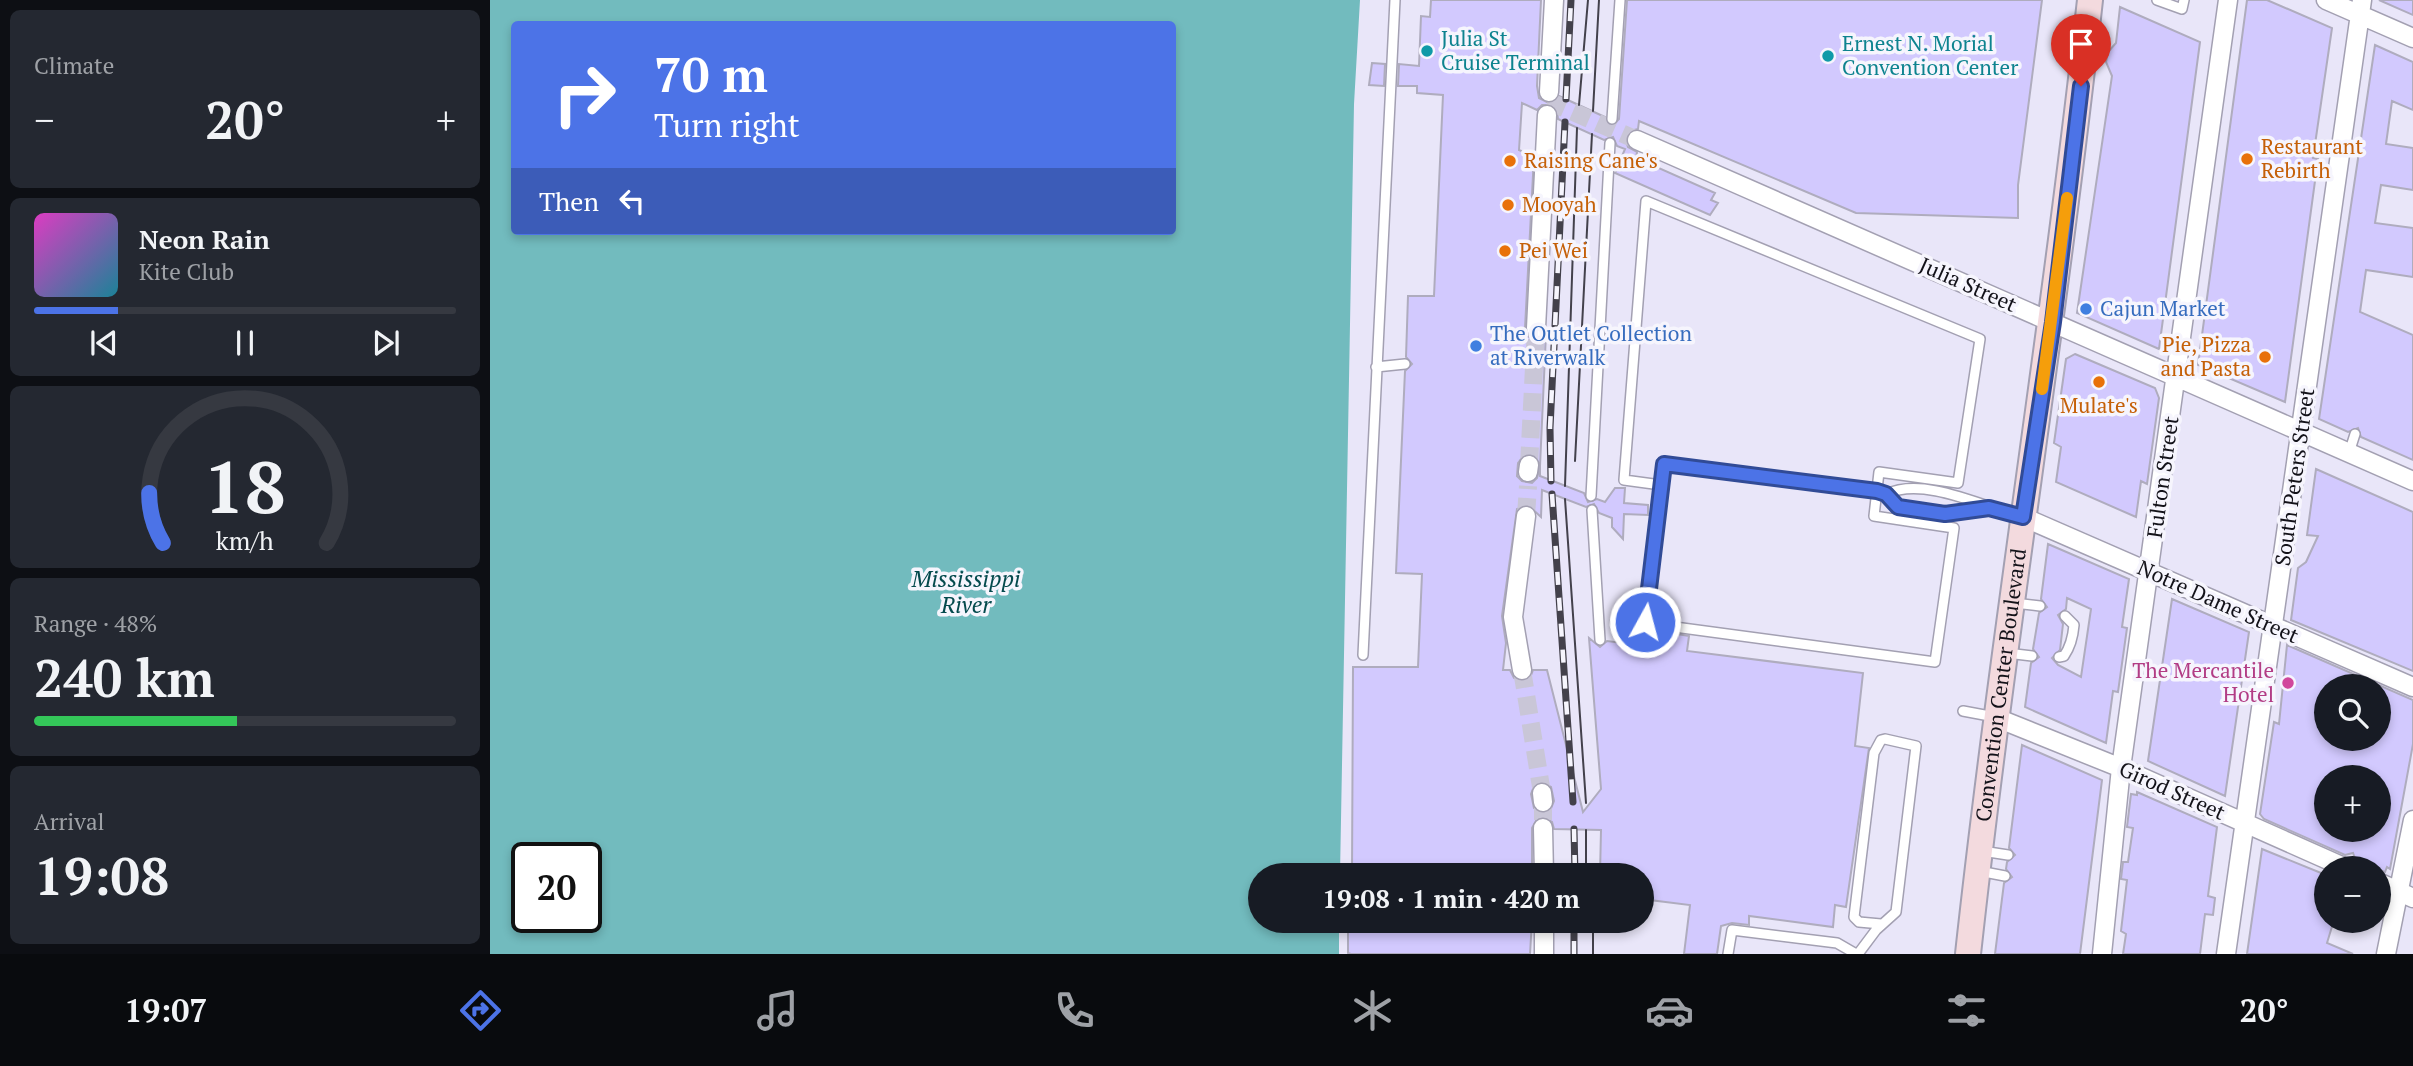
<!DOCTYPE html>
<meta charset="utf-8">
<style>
:root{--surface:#171b24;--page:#242831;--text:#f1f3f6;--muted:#9ea1a6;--line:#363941;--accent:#4c73e7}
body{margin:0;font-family:"PT Serif",serif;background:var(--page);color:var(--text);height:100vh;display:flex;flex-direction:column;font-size:26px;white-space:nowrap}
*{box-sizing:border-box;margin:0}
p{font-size:23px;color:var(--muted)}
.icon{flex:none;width:38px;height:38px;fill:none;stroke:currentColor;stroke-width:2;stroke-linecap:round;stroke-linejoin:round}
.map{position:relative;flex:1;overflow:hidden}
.side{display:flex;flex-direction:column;gap:10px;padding:10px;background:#0d0f14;width:490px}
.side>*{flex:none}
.guide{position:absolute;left:21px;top:21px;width:665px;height:214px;border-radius:7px;box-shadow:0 4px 10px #0003;background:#4c73e7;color:#fff;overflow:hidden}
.fabs{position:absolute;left:1824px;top:674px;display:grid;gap:14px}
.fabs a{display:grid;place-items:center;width:77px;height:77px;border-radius:50%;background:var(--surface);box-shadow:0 4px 10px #0003;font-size:35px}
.speed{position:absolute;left:21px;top:842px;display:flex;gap:14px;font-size:35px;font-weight:700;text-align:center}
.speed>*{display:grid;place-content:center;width:91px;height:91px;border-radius:50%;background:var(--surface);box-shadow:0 4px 10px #0003;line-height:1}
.speed .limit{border:4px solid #111;border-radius:10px;background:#fff;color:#111}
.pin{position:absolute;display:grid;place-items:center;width:60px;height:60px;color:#fff;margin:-72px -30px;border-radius:50% 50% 50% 0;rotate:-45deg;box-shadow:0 0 7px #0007}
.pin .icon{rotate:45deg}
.me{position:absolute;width:77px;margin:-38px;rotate:7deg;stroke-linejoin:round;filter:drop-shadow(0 0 5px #0008)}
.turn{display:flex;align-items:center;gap:24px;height:147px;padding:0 28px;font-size:32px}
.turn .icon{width:91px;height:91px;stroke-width:2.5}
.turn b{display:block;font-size:49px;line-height:60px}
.then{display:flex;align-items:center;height:66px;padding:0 28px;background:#0003;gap:14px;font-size:26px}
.big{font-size:52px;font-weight:600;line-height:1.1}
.side .card{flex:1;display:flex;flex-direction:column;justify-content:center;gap:10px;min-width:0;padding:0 24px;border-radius:10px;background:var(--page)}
.side .dial{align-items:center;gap:0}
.dial svg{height:182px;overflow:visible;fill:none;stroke:var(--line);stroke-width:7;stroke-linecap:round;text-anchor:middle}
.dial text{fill:var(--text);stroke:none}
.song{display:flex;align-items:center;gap:21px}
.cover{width:84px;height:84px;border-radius:10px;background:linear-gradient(135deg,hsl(310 70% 55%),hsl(190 70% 35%))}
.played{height:7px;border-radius:4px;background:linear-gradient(90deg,var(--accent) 20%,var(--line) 20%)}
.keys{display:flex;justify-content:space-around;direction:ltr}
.heat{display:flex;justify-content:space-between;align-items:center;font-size:38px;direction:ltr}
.charge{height:10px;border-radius:5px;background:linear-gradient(90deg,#34c759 48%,var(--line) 0)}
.trip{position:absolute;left:758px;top:863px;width:406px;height:70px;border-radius:35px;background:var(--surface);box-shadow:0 4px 10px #0003;font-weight:600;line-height:70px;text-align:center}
.tab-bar{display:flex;height:112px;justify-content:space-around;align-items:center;background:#090b0e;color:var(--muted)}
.tab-bar .icon{width:49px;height:49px}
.tab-bar .on{color:var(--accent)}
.tab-bar b{font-size:32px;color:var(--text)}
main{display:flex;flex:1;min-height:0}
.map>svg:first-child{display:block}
.water{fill:#72bbbe;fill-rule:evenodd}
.building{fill:#d2c9fe;stroke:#afacbe;stroke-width:2;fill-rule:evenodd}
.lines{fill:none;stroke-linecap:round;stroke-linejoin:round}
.street-tunnel{stroke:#c9c6d7;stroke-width:18;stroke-dasharray:18 9;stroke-linecap:butt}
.lane-casing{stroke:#a3a0b2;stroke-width:12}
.street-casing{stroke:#a3a0b2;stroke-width:21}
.secondary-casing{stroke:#a3a0b2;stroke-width:28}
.lane{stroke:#fff;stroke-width:9}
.street{stroke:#fff;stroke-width:18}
.secondary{stroke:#f3dade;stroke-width:24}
.tram{stroke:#43414b;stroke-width:2}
.rail-casing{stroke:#43414b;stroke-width:7}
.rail{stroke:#f6f5fd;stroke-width:4.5;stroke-dasharray:13;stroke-linecap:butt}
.route-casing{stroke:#314b96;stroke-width:18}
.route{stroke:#4c73e7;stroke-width:12}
.slow{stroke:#f59e0b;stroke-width:12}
.culture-dot{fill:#0f9aa8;stroke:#f6f5fd;stroke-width:2.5}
.food-dot{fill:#e8710a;stroke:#f6f5fd;stroke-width:2.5}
.shop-dot{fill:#3f7fe0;stroke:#f6f5fd;stroke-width:2.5}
.hotel-dot{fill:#d1479c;stroke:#f6f5fd;stroke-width:2.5}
.labels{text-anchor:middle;stroke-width:7;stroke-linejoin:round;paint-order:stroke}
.culture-label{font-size:21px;fill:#0d838f;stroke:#f6f5fd;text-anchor:start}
.food-label{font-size:21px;fill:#c56008;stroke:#f6f5fd;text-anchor:start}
.street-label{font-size:21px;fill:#131219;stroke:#f6f5fd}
.shop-label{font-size:21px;fill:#366cbe;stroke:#f6f5fd;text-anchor:start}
.hotel-label{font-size:21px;fill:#b23c85;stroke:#f6f5fd;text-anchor:end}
.water-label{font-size:23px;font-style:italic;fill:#044a4d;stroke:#f6f5fd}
</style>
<main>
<section class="side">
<div class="card"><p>Climate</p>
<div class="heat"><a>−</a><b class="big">20°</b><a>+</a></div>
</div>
<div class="card">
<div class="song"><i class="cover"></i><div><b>Neon Rain</b><p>Kite Club</p></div></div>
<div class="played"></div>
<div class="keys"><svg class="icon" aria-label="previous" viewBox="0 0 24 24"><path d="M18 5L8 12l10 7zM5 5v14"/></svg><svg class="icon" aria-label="pause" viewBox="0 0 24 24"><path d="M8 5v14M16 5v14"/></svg><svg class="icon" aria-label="next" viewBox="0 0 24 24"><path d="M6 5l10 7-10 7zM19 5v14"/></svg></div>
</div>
<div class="card dial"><svg viewBox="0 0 100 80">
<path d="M14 69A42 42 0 1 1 86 69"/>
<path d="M14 69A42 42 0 0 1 8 47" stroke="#4c73e7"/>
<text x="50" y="56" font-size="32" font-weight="700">18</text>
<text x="50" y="72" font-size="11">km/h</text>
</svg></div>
<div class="card"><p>Range · 48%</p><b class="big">240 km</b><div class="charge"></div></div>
<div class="card"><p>Arrival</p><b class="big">19:08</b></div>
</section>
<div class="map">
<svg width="1923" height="954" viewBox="0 0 1923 954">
<rect width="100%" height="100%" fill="#e9e6f9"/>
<path class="water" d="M 0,0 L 870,0 L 864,104 L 850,875 L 770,875 L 770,920 L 849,921 L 849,954 L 0,954 ZM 24,24 L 682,24 L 682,231 L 24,231 ZM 37,858 L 96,858 L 96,917 L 37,917 Z"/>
<path class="building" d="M 941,0 L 1051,0 L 1047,86 L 1049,98 L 1059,103 L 1069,96 L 1115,117 L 1116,123 L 1122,126 L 1129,119 L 1137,0 L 1552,0 L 1528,185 L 1528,218 L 1366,213 L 1149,121 L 1148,129 L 1140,131 L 1136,141 L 1138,147 L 1147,152 L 1146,158 L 1225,193 L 1221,200 L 1228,203 L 1220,215 L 1125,173 L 1135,149 L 1127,146 L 1123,137 L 1114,140 L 1068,119 L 1067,110 L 1063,105 L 1052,105 L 1047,110 L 1032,103 L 1029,150 L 1044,156 L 1035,328 L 1039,337 L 1045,339 L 1056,333 L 1050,466 L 1045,456 L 1034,455 L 1028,463 L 1027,476 L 1032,481 L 1042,483 L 1047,478 L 1050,467 L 1050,476 L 1094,493 L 1098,502 L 1107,499 L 1115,502 L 1125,488 L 1135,488 L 1134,503 L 1158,505 L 1158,515 L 1134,514 L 1133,539 L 1122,527 L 1122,518 L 1109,513 L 1104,504 L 1096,507 L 1052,490 L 1051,517 L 1038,505 L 1027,509 L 1012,616 L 1016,643 L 1013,670 L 1020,670 L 1024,678 L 1033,681 L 1040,678 L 1043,670 L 1057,670 L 1093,812 L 1111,789 L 1099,638 L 1110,647 L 1117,641 L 1132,643 L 1135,625 L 1199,636 L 1197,651 L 1373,673 L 1365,746 L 1379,748 L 1356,907 L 1345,905 L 1343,927 L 1259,916 L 1259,925 L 1242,923 L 1231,926 L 1227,954 L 1194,954 L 1200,905 L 1152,899 L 1152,875 L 1110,875 L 1111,830 L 1064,829 L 1062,822 L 1053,817 L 1047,819 L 1042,828 L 1042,875 L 862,875 L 863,667 L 928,667 L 932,574 L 906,573 L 915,371 L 922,364 L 916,357 L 918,296 L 944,296 L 953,95 L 927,93 L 927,86 L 908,86 L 909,64 L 929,66 L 931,16 L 940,17 ZM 1051,782 L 1061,787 L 1064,801 L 1060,811 L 1054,813 L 1044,808 L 1041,794 L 1045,784 Z
M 1757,0 L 1777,0 L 1842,28 L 1823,158 L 1828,159 L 1795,402 L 1708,365 Z
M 1889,0 L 1923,0 L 1923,15 Z
M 1630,7 L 1710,42 L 1669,349 L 1587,313 L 1622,76 L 1616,62 L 1618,52 L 1626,43 Z
M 1885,45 L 1923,62 L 1923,110 L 1902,101 L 1896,144 L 1923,148 L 1923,190 L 1891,185 L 1885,223 L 1923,228 L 1923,277 L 1876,270 L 1870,312 L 1923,335 L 1923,460 L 1871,437 L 1868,428 L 1858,432 L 1829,419 Z
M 882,63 L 895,64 L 894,86 L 879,85 Z
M 1585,354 L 1665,388 L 1669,398 L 1657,484 L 1651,481 L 1646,517 L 1566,482 L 1571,447 L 1564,443 L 1576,359 Z
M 1826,469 L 1923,512 L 1923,671 L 1801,620 L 1808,568 L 1816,562 L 1828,536 L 1817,535 Z
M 1558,544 L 1639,579 L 1632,627 L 1637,628 L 1628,692 L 1623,691 L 1616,743 L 1535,707 L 1541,663 L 1549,657 L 1543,649 L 1549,613 L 1557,607 L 1551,599 ZM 1577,598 L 1601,609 L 1591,677 L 1568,665 L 1562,658 L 1570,650 L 1573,624 L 1568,615 L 1576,609 Z
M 1682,599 L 1759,632 L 1735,796 L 1658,761 Z
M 1797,645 L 1923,700 L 1923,744 L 1900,869 L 1897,867 L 1895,872 L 1866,861 L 1863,853 L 1855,855 L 1774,819 L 1770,814 L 1784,722 L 1789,724 ZM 1836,686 L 1888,686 L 1888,738 L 1836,738 ZM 1836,777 L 1888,777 L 1888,830 L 1836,830 Z
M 1532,745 L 1612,780 L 1590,954 L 1505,954 L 1514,883 L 1522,877 L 1516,869 L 1517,862 L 1525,855 L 1519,848 Z
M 1647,792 L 1727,827 L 1718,896 L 1725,898 L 1723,915 L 1715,914 L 1710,954 L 1633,954 L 1636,934 L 1631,931 L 1637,880 L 1631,879 L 1633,862 L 1638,862 L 1643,828 L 1637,827 L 1641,794 L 1647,795 Z
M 1772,849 L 1836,875 L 1836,920 L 1844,920 L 1837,943 L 1863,954 L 1757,954 Z
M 862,920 L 1042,920 L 1040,954 L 861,954 L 858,953 L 858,928 L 861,928 Z"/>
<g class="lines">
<path class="street-tunnel" d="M 1058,101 L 1147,140
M 1039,465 L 1046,328
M 1036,516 L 1038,486
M 1032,670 L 1052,793
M 1053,802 L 1053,828"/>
<g class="lane-casing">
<path id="lane" d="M 1667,0 L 1692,9 L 1694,0
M 1122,119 L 1130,0
M 886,367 L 915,364
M 1859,453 L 1865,434
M 1171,485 L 1155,623 L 1445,662 L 1464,528 L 1384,516 L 1389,472 L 1468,483 L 1490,339 L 1156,201 L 1134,480 L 1171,485 L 1174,464 L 1387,491 C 1397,494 1400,503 1409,507 C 1436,519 1471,512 1499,508
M 1397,494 C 1433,476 1494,507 1532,517
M 1101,496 L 1120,143
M 1102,510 L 1110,640
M 1524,603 L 1550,606
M 1517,653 L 1542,656
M 873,655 L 905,0
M 1569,657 L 1574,656 C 1581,646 1583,637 1584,625 L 1575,616
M 1473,711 L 1505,717
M 1492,851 L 1518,855
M 1489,871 L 1515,876
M 1238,954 L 1242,930 L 1347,943 L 1366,954
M 1368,954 L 1386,930 L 1406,912 L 1426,746 L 1395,739 L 1391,740 L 1384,753 L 1364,917 L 1369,922 L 1391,924"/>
</g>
<g class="street-casing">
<path id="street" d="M 1836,0 L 1923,38
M 1059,92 L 1064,0
M 1147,140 L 1923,481
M 1046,328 L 1057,115
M 1038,472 L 1039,465
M 1533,517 L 1923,687
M 1032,670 L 1023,617 L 1036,516
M 1507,718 L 1631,768 L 1856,868
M 1052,793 L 1053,802
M 1053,828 L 1054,875
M 1888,882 L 1923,898
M 1054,920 L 1054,954
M 1612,954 L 1631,768 L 1738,0
M 1736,954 L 1872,0
M 1896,954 L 1923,820"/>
</g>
<g class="secondary-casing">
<g id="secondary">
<path id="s1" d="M 1478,954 C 1513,635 1565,319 1600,0"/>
</g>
</g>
<use href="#lane" class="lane"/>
<use href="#street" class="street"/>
<use href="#secondary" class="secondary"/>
<path class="tram" d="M 1089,105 L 1098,0
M 1103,111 L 1109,0
M 1085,461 L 1102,134
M 1075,486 L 1087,128
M 1075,499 L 1096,803
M 1096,830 L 1096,875
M 1103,954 L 1103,920"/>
<g class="rail-casing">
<path id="rail" d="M 1076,99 L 1081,0
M 1061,481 L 1060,428 L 1075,122
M 1062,494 L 1083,802
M 1084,829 L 1085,875
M 1084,954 L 1084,920"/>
</g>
<use href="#rail" class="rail"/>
</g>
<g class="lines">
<g class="route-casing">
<path id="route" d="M 1155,622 L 1174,464 L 1387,491 L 1396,494 L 1408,507 L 1455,514 L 1499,508 L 1533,517 L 1563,322 L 1591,86"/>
</g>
<use href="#route" class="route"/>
<path class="slow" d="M 1552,389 L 1577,198"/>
</g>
<g class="culture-dot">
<circle cx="937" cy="51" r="7"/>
<circle cx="1338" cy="56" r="7"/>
</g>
<g class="food-dot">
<circle cx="1757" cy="159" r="7"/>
<circle cx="1020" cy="161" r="7"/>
<circle cx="1018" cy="205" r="7"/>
<circle cx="1015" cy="251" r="7"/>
<circle cx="1775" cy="357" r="7"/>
<circle cx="1609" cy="382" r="7"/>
</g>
<g class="shop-dot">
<circle cx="1596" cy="309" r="7"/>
<circle cx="986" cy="346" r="7"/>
</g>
<circle class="hotel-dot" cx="1798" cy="683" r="7"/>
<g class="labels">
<g class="culture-label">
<text x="951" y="46">Julia St<tspan x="951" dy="24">Cruise Terminal</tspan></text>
<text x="1352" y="51">Ernest N. Morial<tspan x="1352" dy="24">Convention Center</tspan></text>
</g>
<g class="food-label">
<text x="1771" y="154">Restaurant<tspan x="1771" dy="24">Rebirth</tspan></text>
<text x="1034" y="168">Raising Cane's</text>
<text x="1032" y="212">Mooyah</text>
<text x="1029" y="258">Pei Wei</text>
<text x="1761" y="352" text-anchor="end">Pie, Pizza<tspan x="1761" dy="24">and Pasta</tspan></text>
<text x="1609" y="413" text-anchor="middle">Mulate's</text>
</g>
<g class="street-label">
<text transform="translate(1478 285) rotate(24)" y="7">Julia Street</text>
<text transform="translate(1673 477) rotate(-82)" y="7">Fulton Street</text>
<text transform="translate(1805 477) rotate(-82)" y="7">South Peters Street</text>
<text transform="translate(1728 602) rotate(24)" y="7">Notre Dame Street</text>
<text dy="7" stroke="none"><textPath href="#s1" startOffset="271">Convention Center Boulevard</textPath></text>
<text transform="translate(1682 791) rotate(24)" y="7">Girod Street</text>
</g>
<g class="shop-label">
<text x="1610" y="316">Cajun Market</text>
<text x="1000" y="341">The Outlet Collection<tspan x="1000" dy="24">at Riverwalk</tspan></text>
</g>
<g class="hotel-label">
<text x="1784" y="678">The Mercantile<tspan x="1784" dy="24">Hotel</tspan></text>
</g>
<g class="water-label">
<text x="476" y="587">Mississippi<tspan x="476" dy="26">River</tspan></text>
</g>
</g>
</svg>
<div class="fabs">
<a><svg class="icon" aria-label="search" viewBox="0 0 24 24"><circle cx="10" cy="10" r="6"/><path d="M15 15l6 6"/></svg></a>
<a>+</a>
<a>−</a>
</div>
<div class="speed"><div class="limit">20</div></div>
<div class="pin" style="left:1591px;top:86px;background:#d93025"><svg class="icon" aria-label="arrive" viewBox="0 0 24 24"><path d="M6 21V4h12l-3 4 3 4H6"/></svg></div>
<svg class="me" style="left:1155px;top:622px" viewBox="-20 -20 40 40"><circle r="17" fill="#4c73e7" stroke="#fff" stroke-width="3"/><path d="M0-11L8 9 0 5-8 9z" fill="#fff"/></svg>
<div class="trip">19:08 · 1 min · 420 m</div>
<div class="guide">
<div class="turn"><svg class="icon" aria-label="right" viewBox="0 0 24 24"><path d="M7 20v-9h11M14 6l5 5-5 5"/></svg><div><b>70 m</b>Turn right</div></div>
<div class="then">Then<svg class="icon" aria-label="left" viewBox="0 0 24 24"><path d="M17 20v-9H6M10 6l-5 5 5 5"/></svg></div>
</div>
</div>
</main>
<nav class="tab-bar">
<b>19:07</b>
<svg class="icon on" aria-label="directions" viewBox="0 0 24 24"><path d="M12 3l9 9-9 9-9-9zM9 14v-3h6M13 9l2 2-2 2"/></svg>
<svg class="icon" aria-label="music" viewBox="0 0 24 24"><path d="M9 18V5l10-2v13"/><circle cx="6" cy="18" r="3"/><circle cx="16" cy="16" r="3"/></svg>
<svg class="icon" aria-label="phone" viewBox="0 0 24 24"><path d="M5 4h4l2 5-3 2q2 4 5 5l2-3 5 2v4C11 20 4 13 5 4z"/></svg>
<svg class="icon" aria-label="climate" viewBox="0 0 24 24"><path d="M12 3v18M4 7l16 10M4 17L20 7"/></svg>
<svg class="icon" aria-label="car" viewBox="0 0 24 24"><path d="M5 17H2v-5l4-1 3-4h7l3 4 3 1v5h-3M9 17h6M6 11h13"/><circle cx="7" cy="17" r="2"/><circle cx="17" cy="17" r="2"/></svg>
<svg class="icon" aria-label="filters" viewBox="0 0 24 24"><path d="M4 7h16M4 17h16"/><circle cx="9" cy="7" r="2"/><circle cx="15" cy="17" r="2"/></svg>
<b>20°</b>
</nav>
